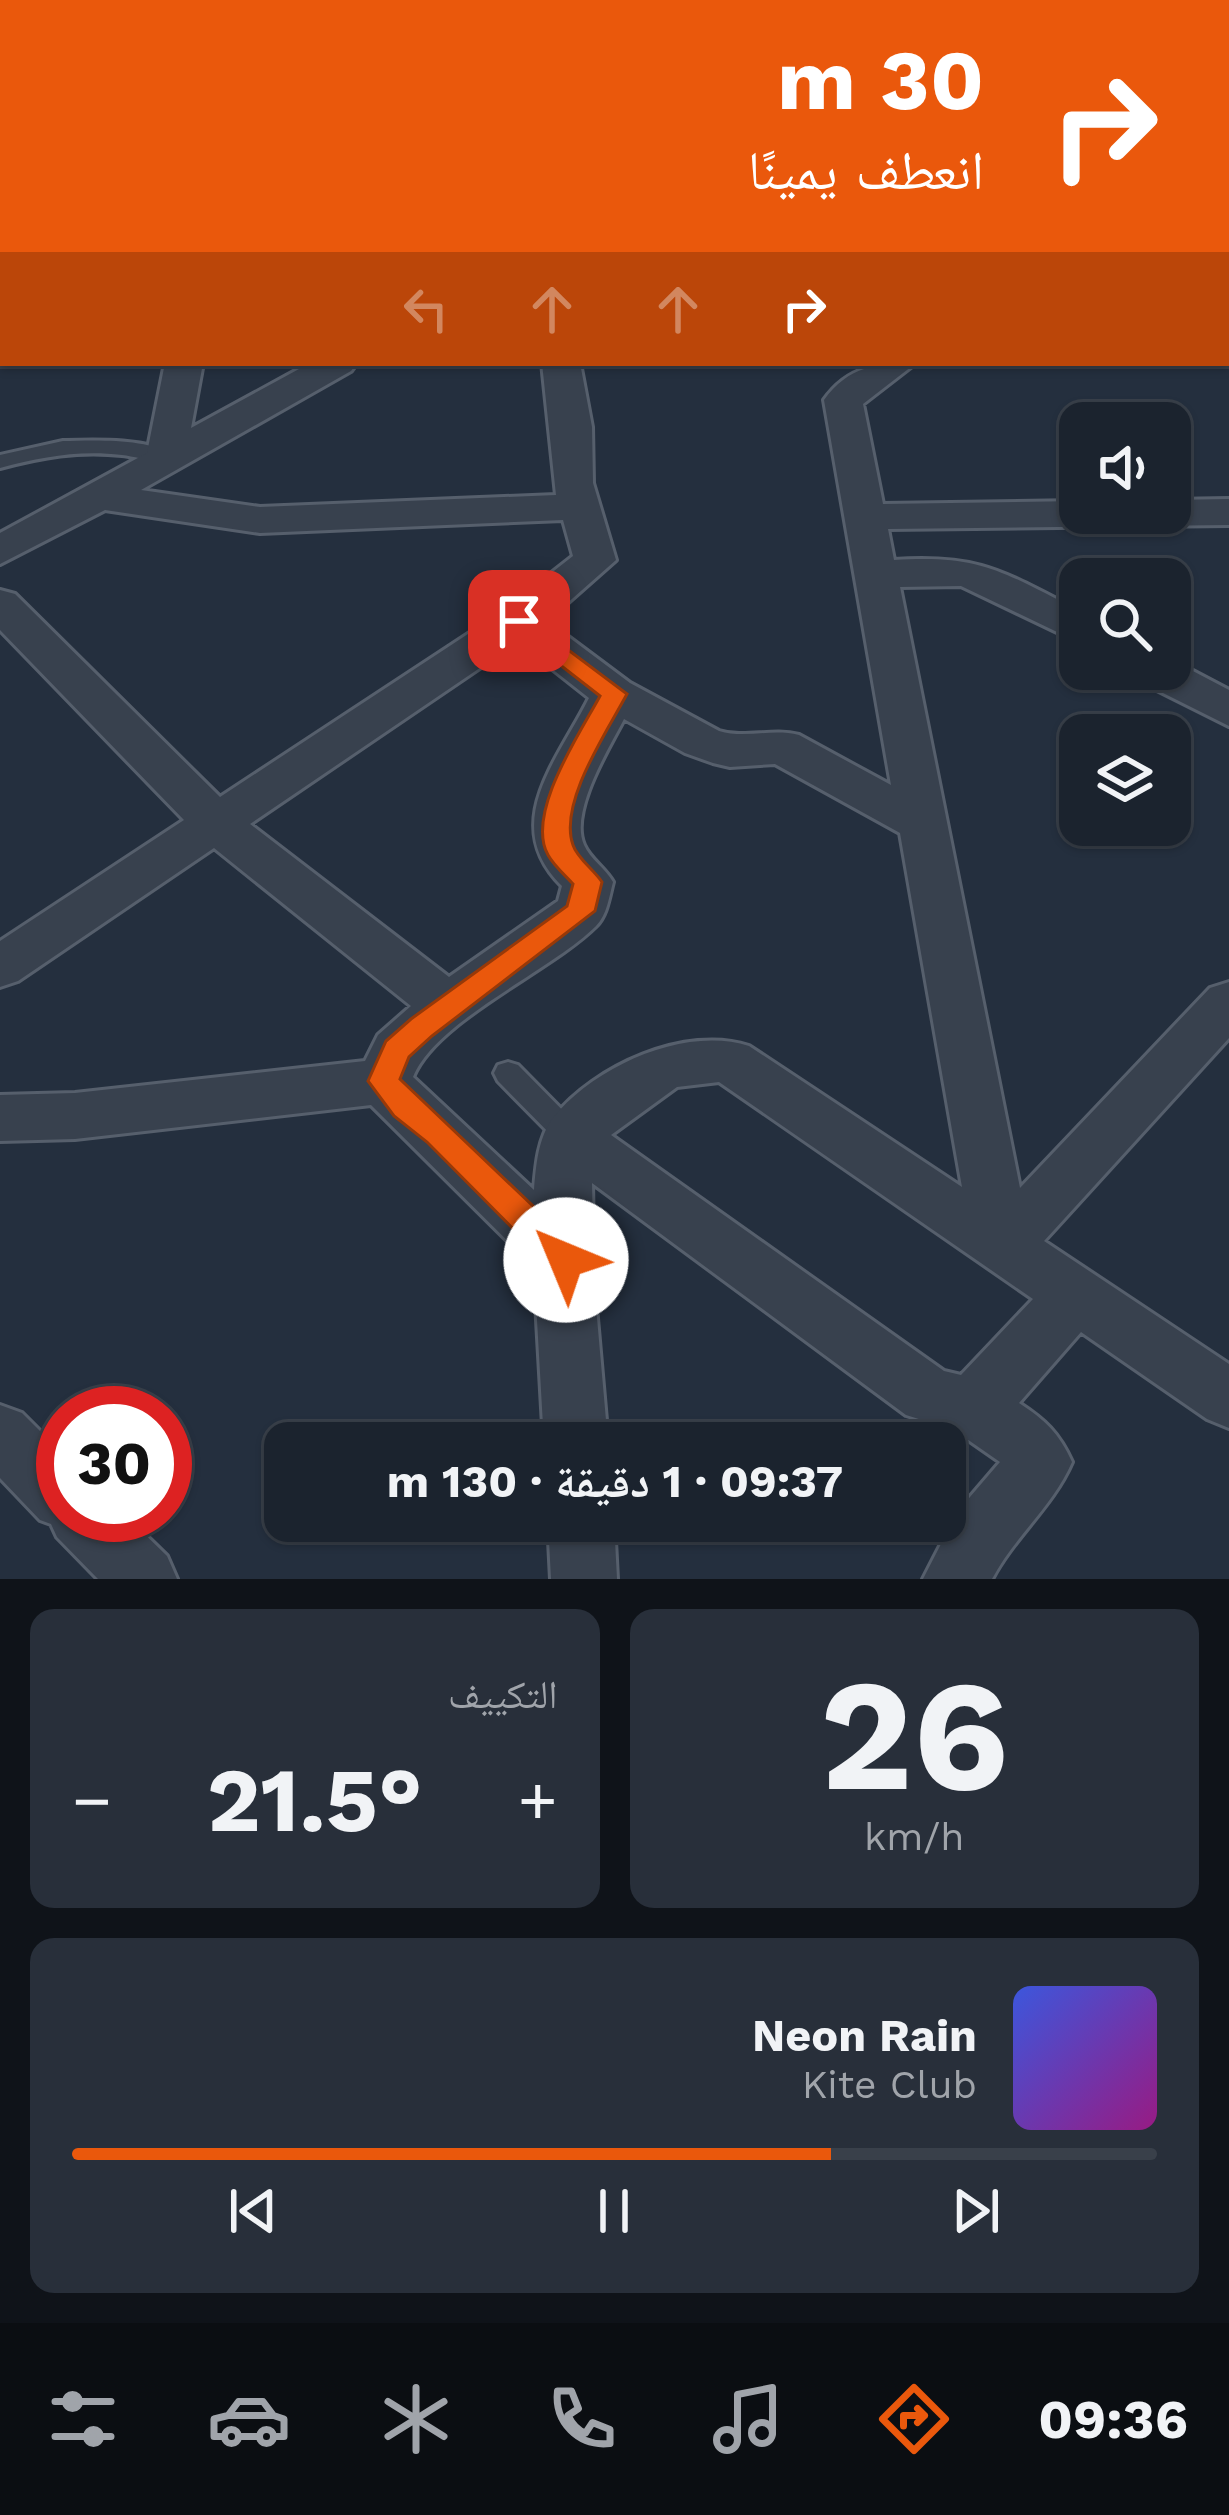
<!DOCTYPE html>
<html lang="ar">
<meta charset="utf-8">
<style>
:root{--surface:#1b232e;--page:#282f3a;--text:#f1f3f6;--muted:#a0a4aa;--line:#39404a;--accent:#ea580c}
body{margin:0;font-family:"Work Sans","Noto Naskh Arabic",sans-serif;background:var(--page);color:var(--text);direction:rtl;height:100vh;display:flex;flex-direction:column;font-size:45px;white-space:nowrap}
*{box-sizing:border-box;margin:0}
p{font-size:39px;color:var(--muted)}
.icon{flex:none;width:66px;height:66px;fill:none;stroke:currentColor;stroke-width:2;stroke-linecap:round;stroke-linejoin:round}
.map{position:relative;height:1579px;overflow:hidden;direction:ltr}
.drawer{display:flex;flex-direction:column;gap:30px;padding:30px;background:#0f1319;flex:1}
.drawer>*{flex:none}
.guide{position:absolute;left:0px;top:0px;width:1230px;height:366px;box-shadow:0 3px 9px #0004,0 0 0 3px var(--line);direction:rtl;background:#ea580c;color:#fff;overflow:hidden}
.controls{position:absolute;left:1059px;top:402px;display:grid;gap:24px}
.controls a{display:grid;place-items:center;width:132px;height:132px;border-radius:24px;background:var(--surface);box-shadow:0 3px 9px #0004,0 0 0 3px var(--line);font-size:60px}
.speed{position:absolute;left:36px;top:1386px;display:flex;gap:24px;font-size:60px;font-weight:700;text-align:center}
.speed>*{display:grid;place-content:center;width:156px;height:156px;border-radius:50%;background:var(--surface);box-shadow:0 3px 9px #0004,0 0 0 3px var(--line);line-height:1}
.speed .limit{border:18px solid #d22;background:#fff;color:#111}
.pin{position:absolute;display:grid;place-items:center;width:102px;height:102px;color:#fff;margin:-51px;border-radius:24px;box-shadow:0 6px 18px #0006}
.me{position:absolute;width:132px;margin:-66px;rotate:315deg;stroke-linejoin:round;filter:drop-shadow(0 0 9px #0008)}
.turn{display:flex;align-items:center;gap:42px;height:252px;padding:0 48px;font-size:54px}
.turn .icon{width:156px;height:156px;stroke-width:2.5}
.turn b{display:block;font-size:84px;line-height:102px}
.lanes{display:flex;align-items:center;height:114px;padding:0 48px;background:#0003;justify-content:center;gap:60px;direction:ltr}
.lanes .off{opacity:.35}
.big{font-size:90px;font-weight:700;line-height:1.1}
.drawer .card{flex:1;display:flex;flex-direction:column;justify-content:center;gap:18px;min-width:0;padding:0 42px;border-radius:24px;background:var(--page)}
.drawer .dial{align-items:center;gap:0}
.dial b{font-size:156px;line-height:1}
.song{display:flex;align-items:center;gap:36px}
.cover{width:144px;height:144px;border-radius:18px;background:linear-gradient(135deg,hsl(230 70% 55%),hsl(310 70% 35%))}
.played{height:12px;border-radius:6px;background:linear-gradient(90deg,var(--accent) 70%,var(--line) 70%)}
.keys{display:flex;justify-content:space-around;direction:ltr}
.heat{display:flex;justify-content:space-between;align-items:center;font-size:66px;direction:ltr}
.drawer .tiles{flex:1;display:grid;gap:30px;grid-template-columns:1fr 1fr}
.card:last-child{grid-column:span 2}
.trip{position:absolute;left:264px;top:1422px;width:702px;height:120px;border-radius:24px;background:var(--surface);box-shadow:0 3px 9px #0004,0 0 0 3px var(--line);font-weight:700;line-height:120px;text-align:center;direction:rtl}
.menu{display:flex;height:192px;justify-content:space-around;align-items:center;background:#0b0e12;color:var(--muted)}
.menu .icon{width:84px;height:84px}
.menu .active{color:var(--accent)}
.menu b{font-size:54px;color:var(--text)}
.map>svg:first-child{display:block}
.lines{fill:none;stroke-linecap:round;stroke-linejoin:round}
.lane-casing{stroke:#565f6c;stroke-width:6}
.street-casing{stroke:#565f6c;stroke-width:6}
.lane{fill:#38414e;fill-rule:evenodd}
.street{fill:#38414e;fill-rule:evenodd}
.route{fill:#ea580c;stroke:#983908;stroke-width:3}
</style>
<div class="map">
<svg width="1229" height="1579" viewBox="0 0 1229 1579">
<rect width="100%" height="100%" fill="#242f3e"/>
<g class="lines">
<g class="lane-casing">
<path id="lane" d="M 63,441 C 96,440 149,438 176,456 C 162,466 139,457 122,455 C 78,450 42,457 0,468 L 0,455 Z
M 508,1062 L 518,1065 L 581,1129 L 585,1137 L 581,1145 L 571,1149 L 561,1145 L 498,1081 L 494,1073 L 498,1065 Z"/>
</g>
<g class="street-casing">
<path id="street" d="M 567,0 L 597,0 L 597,3 L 567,3 Z
M 809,0 L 840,0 L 807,3 Z
M 892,0 L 922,0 L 923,3 L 893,3 Z
M 1116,0 L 1146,0 L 1148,3 L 1118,3 Z
M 1227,58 L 1229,58 L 1229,76 L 1227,76 Z
M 0,61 L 3,61 L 3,79 L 0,79 Z
M 1227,179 L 1229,179 L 1229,199 L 1227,199 Z
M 0,198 L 3,198 L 3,218 L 0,218 Z
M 165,363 L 203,363 L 191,428 L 310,363 L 357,363 L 351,371 L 141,490 L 260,507 L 556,495 L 542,363 L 580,363 L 592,427 L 593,483 L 616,560 L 547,621 L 630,683 L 719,731 C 745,739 772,728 799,735 L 891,785 L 824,400 C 848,366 878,363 916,363 L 863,404 L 883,504 L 1080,501 L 1080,513 L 1170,513 L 1170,500 L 1229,499 L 1229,525 L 888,529 L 894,560 C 982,554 1004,573 1080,611 L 1080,643 L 961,586 L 900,587 L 1020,1188 L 1210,988 L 1229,982 L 1229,1038 L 1044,1241 L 1229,1364 L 1229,1428 L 1207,1419 L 1081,1332 L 1019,1403 C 1045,1420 1059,1433 1072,1462 C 1053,1506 1014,1537 992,1579 L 923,1579 L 958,1511 L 1000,1462 L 954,1430 L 906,1415 L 592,1183 L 594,1284 L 608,1443 L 544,1443 L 534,1267 L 371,1105 L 75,1139 L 0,1141 L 0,1095 L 75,1093 L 365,1061 L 378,1035 L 411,1006 L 214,848 L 18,981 L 0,987 L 0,941 L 184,820 L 0,630 L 0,590 L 15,594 L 220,797 L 503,611 L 573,556 L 563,520 L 260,533 L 105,510 L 0,564 L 0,533 L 147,453 ZM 518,642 L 589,698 C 558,760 499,824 562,886 L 558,901 L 449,977 L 250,824 ZM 624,719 L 685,753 L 713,763 L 730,767 L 775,764 L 900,833 L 962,1187 L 749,1046 C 686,1025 594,1066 553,1118 C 538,1138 536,1166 534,1190 L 413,1077 C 436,1020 551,971 596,926 C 607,915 609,897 613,882 C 605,868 590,859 584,845 C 569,812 609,748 624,719 ZM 719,1082 L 1033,1299 L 961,1375 L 944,1371 L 611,1135 L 677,1087 Z
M 1170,659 L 1229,690 L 1229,726 L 1137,680 L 1130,669 L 1170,669 Z
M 0,1405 L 22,1413 L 63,1454 L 63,1515 L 125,1515 L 167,1556 L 177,1579 L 98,1579 L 57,1537 L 51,1524 L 40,1520 L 0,1478 Z
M 548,1521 L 614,1521 L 617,1579 L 551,1579 Z"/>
</g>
<use href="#lane" class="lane"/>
<use href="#street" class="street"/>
</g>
<path class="route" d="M 519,613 L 627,694 C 608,730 558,803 573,845 C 577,858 594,870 602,882 L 595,911 L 432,1036 L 409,1057 L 400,1079 L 578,1249 L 583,1260 L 578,1270 L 566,1274 L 554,1270 L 427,1142 L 394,1116 L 368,1081 L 386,1041 L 411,1019 L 567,906 L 573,884 C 565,875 554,866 548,855 C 525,814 580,733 600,696 L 510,626 L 506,621 L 510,615 Z"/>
</svg>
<div class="controls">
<a><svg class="icon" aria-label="sound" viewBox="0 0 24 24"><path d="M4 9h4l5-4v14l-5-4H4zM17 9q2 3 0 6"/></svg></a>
<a><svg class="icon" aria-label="search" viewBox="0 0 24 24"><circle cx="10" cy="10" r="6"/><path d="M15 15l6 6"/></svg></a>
<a><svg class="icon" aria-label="layers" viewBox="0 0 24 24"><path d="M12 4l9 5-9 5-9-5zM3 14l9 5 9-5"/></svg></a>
</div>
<div class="speed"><div class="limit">30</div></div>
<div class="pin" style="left:519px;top:621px;background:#d93025"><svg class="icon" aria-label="arrive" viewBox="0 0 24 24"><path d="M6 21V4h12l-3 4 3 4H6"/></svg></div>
<svg class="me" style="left:566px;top:1260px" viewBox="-20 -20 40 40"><circle r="19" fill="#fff"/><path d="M0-13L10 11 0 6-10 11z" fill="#ea580c"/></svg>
<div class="trip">09:37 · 1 دقيقة · 130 m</div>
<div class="guide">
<div class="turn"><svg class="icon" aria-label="right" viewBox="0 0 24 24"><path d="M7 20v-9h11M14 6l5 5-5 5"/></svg><div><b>30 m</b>انعطف يمينًا</div></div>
<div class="lanes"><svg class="icon off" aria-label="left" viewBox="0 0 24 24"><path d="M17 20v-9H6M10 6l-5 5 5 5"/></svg><svg class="icon off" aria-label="ahead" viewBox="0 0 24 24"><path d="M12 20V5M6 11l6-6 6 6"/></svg><svg class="icon off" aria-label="ahead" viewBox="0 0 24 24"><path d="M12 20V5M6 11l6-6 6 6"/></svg><svg class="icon" aria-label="right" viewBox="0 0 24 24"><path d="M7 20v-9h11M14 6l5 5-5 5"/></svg></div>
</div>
</div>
<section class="drawer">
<div class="tiles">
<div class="card dial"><b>26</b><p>km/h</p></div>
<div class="card"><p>التكييف</p>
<div class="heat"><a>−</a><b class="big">21.5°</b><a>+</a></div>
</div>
<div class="card">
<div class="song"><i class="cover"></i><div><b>Neon Rain</b><p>Kite Club</p></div></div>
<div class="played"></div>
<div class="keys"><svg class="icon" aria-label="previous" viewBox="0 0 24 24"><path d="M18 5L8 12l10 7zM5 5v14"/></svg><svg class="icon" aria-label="pause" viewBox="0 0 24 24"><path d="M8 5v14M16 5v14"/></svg><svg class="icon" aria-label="next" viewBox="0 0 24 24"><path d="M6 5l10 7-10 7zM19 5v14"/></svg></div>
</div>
</div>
</section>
<nav class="menu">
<b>09:36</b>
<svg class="icon active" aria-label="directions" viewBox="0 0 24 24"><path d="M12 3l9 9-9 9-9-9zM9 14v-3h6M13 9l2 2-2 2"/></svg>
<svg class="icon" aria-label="music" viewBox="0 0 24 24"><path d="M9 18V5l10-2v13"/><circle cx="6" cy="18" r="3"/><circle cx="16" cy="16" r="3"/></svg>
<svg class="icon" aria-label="phone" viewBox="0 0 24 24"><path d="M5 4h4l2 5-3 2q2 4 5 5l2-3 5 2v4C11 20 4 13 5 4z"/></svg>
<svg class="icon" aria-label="climate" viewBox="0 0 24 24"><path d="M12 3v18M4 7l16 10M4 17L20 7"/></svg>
<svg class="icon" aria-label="car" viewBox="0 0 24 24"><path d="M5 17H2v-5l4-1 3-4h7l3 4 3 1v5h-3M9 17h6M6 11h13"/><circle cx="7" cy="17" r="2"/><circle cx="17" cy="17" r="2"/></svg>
<svg class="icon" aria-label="filters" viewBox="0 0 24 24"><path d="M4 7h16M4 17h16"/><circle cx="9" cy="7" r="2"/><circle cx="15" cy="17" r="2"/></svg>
</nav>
